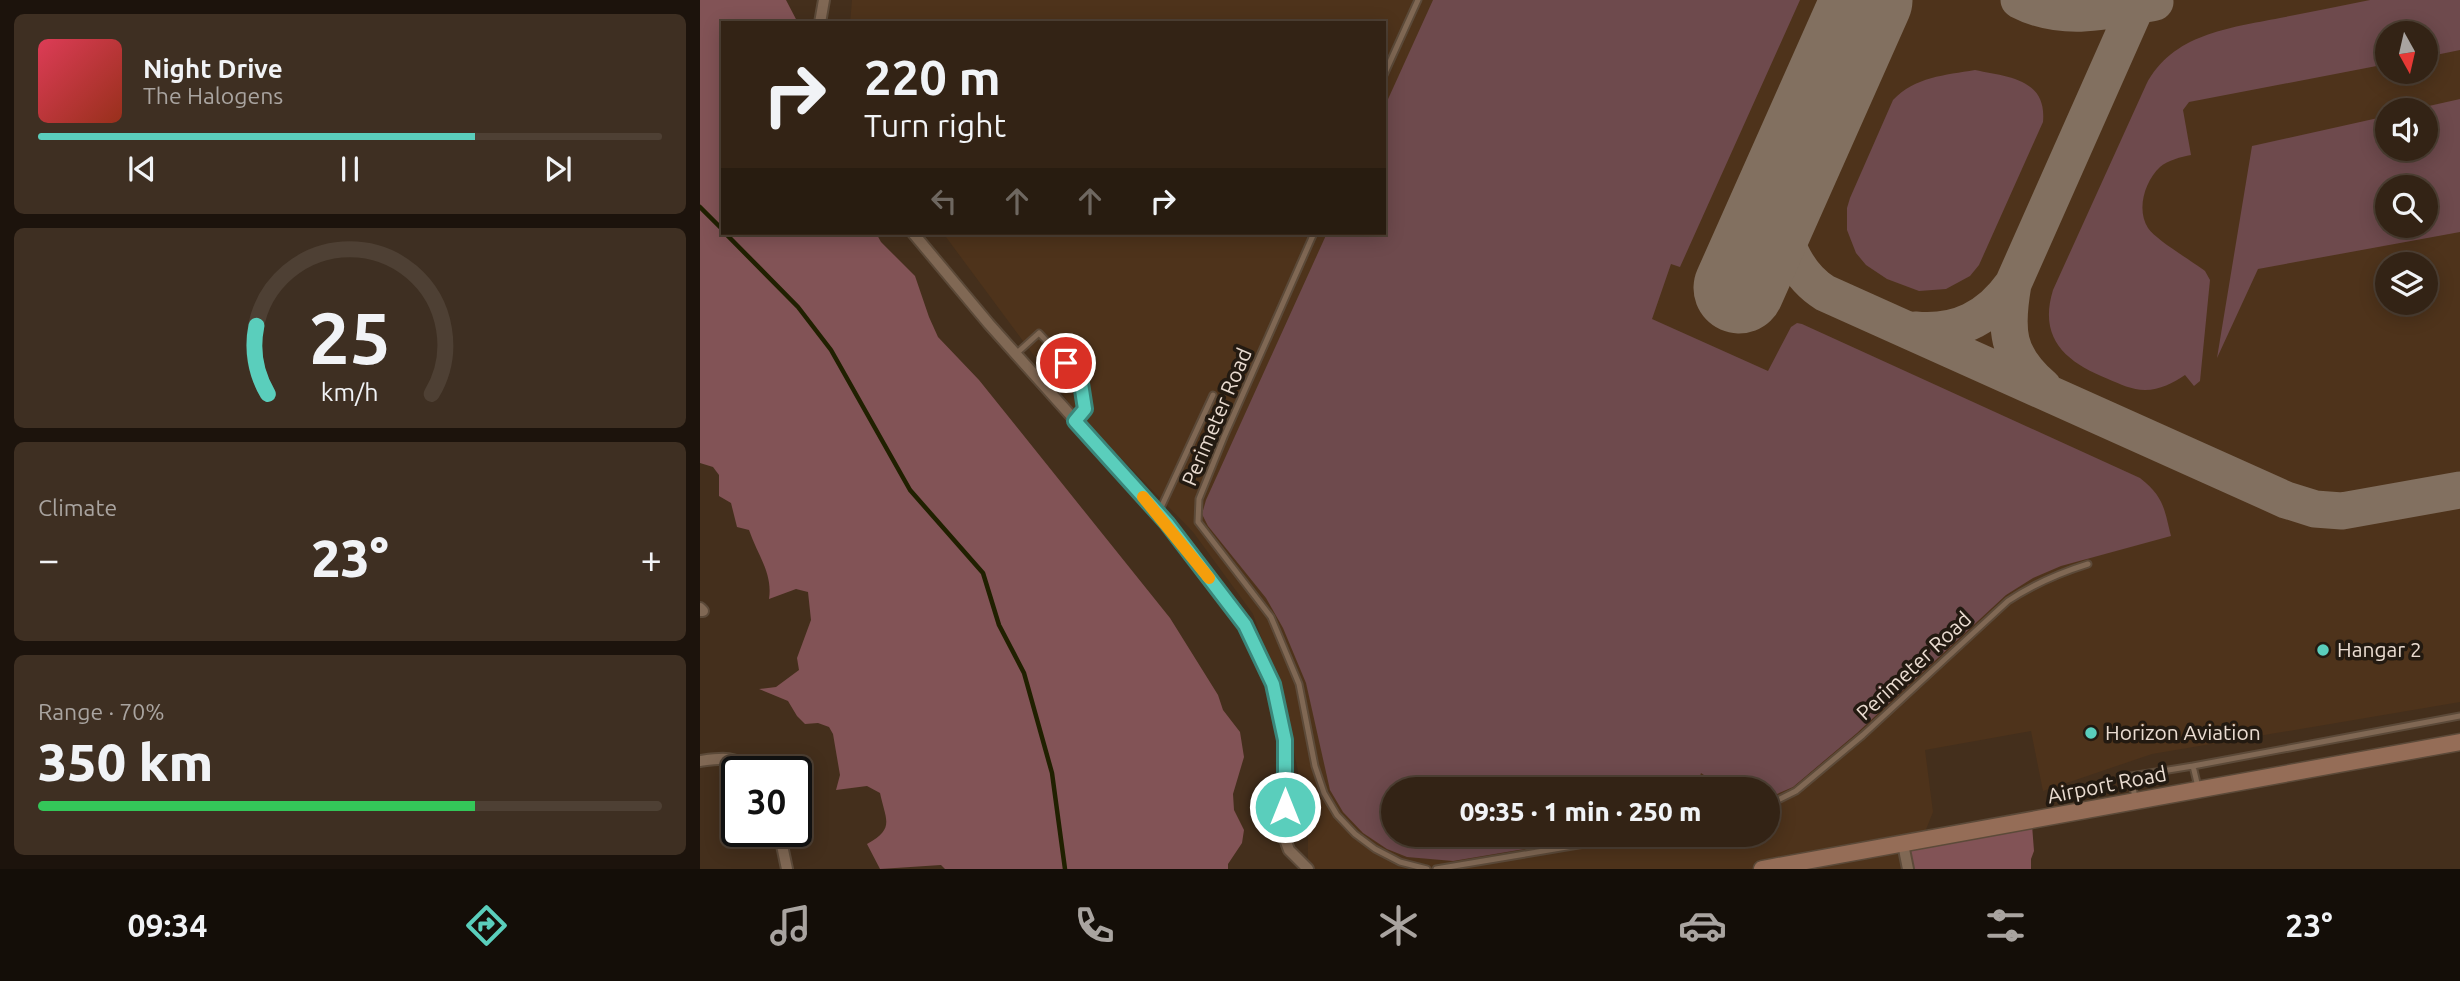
<!DOCTYPE html>
<meta charset="utf-8">
<style>
:root{--surface:#332315;--page:#3e2f22;--text:#f1f3f6;--muted:#a9a4a0;--line:#4e4034;--accent:#5acebc}
body{margin:0;font-family:Ubuntu,sans-serif;background:var(--page);color:var(--text);height:100vh;display:flex;flex-direction:column;font-size:26px;white-space:nowrap}
*{box-sizing:border-box;margin:0}
p{font-size:23px;color:var(--muted)}
.icon{flex:none;width:38px;height:38px;fill:none;stroke:currentColor;stroke-width:2;stroke-linecap:round;stroke-linejoin:round}
.map{position:relative;flex:1;overflow:hidden}
.side{display:flex;flex-direction:column;gap:14px;padding:14px;background:#1c130c;width:700px}
.side>*{flex:none}
.banner{position:absolute;left:21px;top:21px;width:665px;height:214px;border-radius:0px;box-shadow:0 4px 18px #0003,0 0 0 2px var(--line);background:#332315;color:var(--text);overflow:hidden}
.needle{width:46px;rotate:172deg}
.tools{position:absolute;left:1675px;top:21px;display:grid;gap:14px}
.tools a{display:grid;place-items:center;width:63px;height:63px;border-radius:50%;background:var(--surface);box-shadow:0 4px 18px #0003,0 0 0 2px var(--line);font-size:35px}
.speed{position:absolute;left:21px;top:756px;display:flex;gap:14px;font-size:35px;font-weight:700;text-align:center}
.speed>*{display:grid;place-content:center;width:91px;height:91px;border-radius:50%;background:var(--surface);box-shadow:0 4px 18px #0003,0 0 0 2px var(--line);line-height:1}
.speed .limit{border:4px solid #111;border-radius:10px;background:#fff;color:#111}
.pin{position:absolute;display:grid;place-items:center;width:60px;height:60px;color:#fff;margin:-30px;border:4px solid #fff;border-radius:50%;box-shadow:0 2px 7px #0007}
.me{position:absolute;width:77px;margin:-38px;rotate:0deg;stroke-linejoin:round;filter:drop-shadow(0 0 5px #0008)}
.turn{display:flex;align-items:center;gap:24px;height:147px;padding:0 28px;font-size:32px}
.turn .icon{width:91px;height:91px;stroke-width:2.5}
.turn b{display:block;font-size:49px;line-height:60px}
.lanes{display:flex;align-items:center;height:66px;padding:0 28px;background:#0003;justify-content:center;gap:35px;direction:ltr}
.lanes .off{opacity:.35}
.big{font-size:52px;font-weight:800;line-height:1.1}
.side .tile{flex:1;display:flex;flex-direction:column;justify-content:center;gap:10px;min-width:0;padding:0 24px;border-radius:10px;background:var(--page)}
.side .dial{align-items:center;gap:0}
.dial svg{height:182px;overflow:visible;fill:none;stroke:var(--line);stroke-width:7;stroke-linecap:round;text-anchor:middle}
.dial text{fill:var(--text);stroke:none}
.song{display:flex;align-items:center;gap:21px}
.cover{width:84px;height:84px;border-radius:10px;background:linear-gradient(135deg,hsl(350 70% 55%),hsl(10 70% 35%))}
.played{height:7px;border-radius:4px;background:linear-gradient(90deg,var(--accent) 70%,var(--line) 70%)}
.keys{display:flex;justify-content:space-around;direction:ltr}
.heat{display:flex;justify-content:space-between;align-items:center;font-size:38px;direction:ltr}
.charge{height:10px;border-radius:5px;background:linear-gradient(90deg,#34c759 70%,var(--line) 0)}
.trip{position:absolute;left:681px;top:777px;width:399px;height:70px;border-radius:35px;background:var(--surface);box-shadow:0 4px 18px #0003,0 0 0 2px var(--line);font-weight:800;line-height:70px;text-align:center}
.menu{display:flex;height:112px;justify-content:space-around;align-items:center;background:#140e08;color:var(--muted)}
.menu .icon{width:49px;height:49px}
.menu .on{color:var(--accent)}
.menu b{font-size:32px;color:var(--text)}
main{display:flex;flex:1;min-height:0}
.map>svg:first-child{display:block}
.built{fill:#4e331b;fill-rule:evenodd}
.green{fill:#6e4a4d;fill-rule:evenodd}
.forest{fill:#825356}
.lines{fill:none;stroke-linecap:round;stroke-linejoin:round}
.stream{stroke:#202000;stroke-width:4.5}
.taxiway{stroke:#827060;stroke-width:37}
.runway{stroke:#827060;stroke-width:91}
.lane-casing{stroke:#5c4a39;stroke-width:9}
.street-casing{stroke:#5c4a39;stroke-width:14}
.secondary-casing{stroke:#5c4a39;stroke-width:19}
.lane{stroke:#806854;stroke-width:5}
.street{stroke:#806854;stroke-width:10}
.secondary{stroke:#956d57;stroke-width:16}
.route-casing{stroke:#3a867a;stroke-width:18}
.route{stroke:#5acebc;stroke-width:12}
.slow{stroke:#f59e0b;stroke-width:12}
.poi-dot{fill:#5acebc;stroke:#231a11;stroke-width:2.5}
.labels{text-anchor:middle;stroke-width:7;stroke-linejoin:round;paint-order:stroke}
.street-label{font-size:21px;fill:#eadcd1;stroke:#231a11}
.poi-label{font-size:21px;fill:#eadcd1;stroke:#231a11;text-anchor:start}
</style>
<main>
<section class="side">
<div class="tile">
<div class="song"><i class="cover"></i><div><b>Night Drive</b><p>The Halogens</p></div></div>
<div class="played"></div>
<div class="keys"><svg class="icon" aria-label="previous" viewBox="0 0 24 24"><path d="M18 5L8 12l10 7zM5 5v14"/></svg><svg class="icon" aria-label="pause" viewBox="0 0 24 24"><path d="M8 5v14M16 5v14"/></svg><svg class="icon" aria-label="next" viewBox="0 0 24 24"><path d="M6 5l10 7-10 7zM19 5v14"/></svg></div>
</div>
<div class="tile dial"><svg viewBox="0 0 100 80">
<path d="M14 69A42 42 0 1 1 86 69"/>
<path d="M14 69A42 42 0 0 1 9 39" stroke="#5acebc"/>
<text x="50" y="56" font-size="32" font-weight="700">25</text>
<text x="50" y="72" font-size="11">km/h</text>
</svg></div>
<div class="tile"><p>Climate</p>
<div class="heat"><a>−</a><b class="big">23°</b><a>+</a></div>
</div>
<div class="tile"><p>Range · 70%</p><b class="big">350 km</b><div class="charge"></div></div>
</section>
<div class="map">
<svg width="1760" height="869" viewBox="0 0 1760 869">
<rect width="100%" height="100%" fill="#442f1c"/>
<path class="built" d="M 152,0 L 1760,0 L 1760,702 L 1452,754 L 1343,791 L 1331,731 L 1225,750 L 1233,812 L 1210,869 L 608,869 L 608,823 L 585,705 L 553,614 L 493,532 L 375,411 L 243,233 L 684,233 L 684,23 L 150,23 ZM 1687,33 L 1726,33 L 1726,72 L 1687,72 ZM 1687,110 L 1726,110 L 1726,149 L 1687,149 ZM 1687,187 L 1726,187 L 1726,226 L 1687,226 ZM 1687,264 L 1726,264 L 1726,303 L 1687,303 ZM 693,789 L 1068,789 L 1068,835 L 693,835 Z"/>
<path class="green" d="M 733,0 L 1100,0 L 980,267 L 971,264 L 952,319 L 1068,371 L 1091,327 L 1097,323 L 1102,324 L 1440,478 C 1464,497 1464,508 1471,536 L 1361,566 L 1333,578 L 1306,595 L 1157,733 L 1093,787 L 1068,798 L 1068,789 L 1021,789 L 1022,787 L 1001,773 L 996,789 L 693,789 L 693,835 L 908,835 L 753,861 L 707,857 L 687,849 L 663,833 L 643,812 L 630,790 L 606,683 L 583,628 L 566,598 L 508,526 L 502,514 L 506,500 L 627,233 L 684,233 L 684,108 Z
M 1670,0 L 1760,0 L 1760,50 L 1726,57 L 1726,33 L 1687,33 L 1687,64 L 1489,102 L 1483,110 L 1491,155 C 1481,157 1468,160 1460,167 C 1445,181 1436,209 1448,228 C 1456,240 1492,261 1505,271 L 1510,280 L 1500,381 L 1494,386 L 1485,375 C 1473,383 1460,390 1445,390 C 1432,390 1420,384 1408,379 C 1366,362 1338,339 1353,290 L 1446,85 C 1472,34 1529,28 1580,18 C 1610,12 1640,6 1670,0 Z
M 1275,70 C 1307,77 1347,78 1343,122 L 1279,265 L 1270,276 L 1246,289 L 1219,291 L 1187,279 L 1166,265 L 1156,253 L 1147,230 L 1147,208 L 1150,198 L 1193,100 C 1215,77 1245,75 1275,70 Z
M 1760,99 L 1760,232 L 1558,269 L 1517,358 L 1552,146 L 1687,116 L 1687,149 L 1726,149 L 1726,110 L 1711,110 ZM 1687,187 L 1726,187 L 1726,226 L 1687,226 Z"/>
<path class="forest" d="M 0,0 L 86,0 L 98,23 L 23,23 L 23,233 L 176,233 L 181,242 L 215,276 L 229,317 L 238,337 L 279,380 L 470,618 L 518,695 L 523,710 L 540,732 L 544,757 L 533,794 L 534,810 L 544,830 L 542,843 L 528,864 L 528,869 L 245,869 L 241,865 L 180,869 L 167,844 C 195,828 186,821 180,793 L 167,786 L 136,790 L 140,775 L 133,734 L 129,727 L 118,723 L 105,724 L 97,716 L 88,701 L 59,689 L 76,687 L 99,670 L 97,658 L 111,620 L 108,592 L 96,589 L 69,599 C 73,573 57,554 49,530 L 37,527 L 31,503 L 19,496 L 19,475 L 13,467 L 0,463 Z
M 1332,825 L 1334,851 L 1331,859 L 1331,869 L 1205,869 L 1204,844 Z"/>
<g class="lines">
<path class="stream" d="M 0,207 L 23,230
M 25,233 L 98,307 L 131,350 L 210,490 L 283,573 L 299,625 L 324,673 L 352,773 L 365,869"/>
<path class="taxiway" d="M 1319,0 C 1363,23 1409,11 1455,2
M 1077,199 C 1081,235 1093,273 1125,293 L 1586,500 L 1615,509 L 1642,511 L 1760,490
M 1313,284 C 1305,330 1306,355 1343,387
M 1215,330 C 1257,334 1289,318 1313,284 L 1439,0"/>
<path class="runway" d="M 1039,288 L 1167,0"/>
<g class="lane-casing">
<path id="lane" d="M 684,75 L 718,0
M 614,233 L 524,437 L 499,499 L 498,522 L 571,617 L 599,684 L 615,766 L 624,793 L 637,815 L 655,834 L 675,849 L 700,862 L 727,869
M 316,354 L 339,333 L 380,377 L 385,409 L 375,421
M 458,514 L 513,395
M 1498,787 L 1493,766 L 1760,716
M 1435,798 L 1431,776 L 1493,766
M 1068,805 L 1096,791 L 1163,735 L 1308,601 C 1334,584 1359,573 1388,564
M 736,869 L 938,835"/>
</g>
<g class="street-casing">
<path id="street" d="M 120,23 L 124,0
M 213,233 L 289,324 L 467,523 L 545,625 L 573,684 L 585,740 L 585,839 L 589,850 L 608,869
M 0,608 L 3,611 L 0,611
M 0,761 C 21,758 36,755 51,772
M 79,831 L 87,869
M 1203,844 L 1208,869"/>
</g>
<g class="secondary-casing">
<path id="secondary" d="M 1062,869 L 1760,742"/>
</g>
<use href="#lane" class="lane"/>
<use href="#street" class="street"/>
<use href="#secondary" class="secondary"/>
</g>
<g class="lines">
<g class="route-casing">
<path id="route" d="M 366,363 L 380,377 L 385,409 L 375,421 L 467,523 L 545,625 L 573,684 L 585,740 L 585,807"/>
</g>
<use href="#route" class="route"/>
<path class="slow" d="M 443,497 L 509,578"/>
</g>
<g class="poi-dot">
<circle cx="1623" cy="650" r="7"/>
<circle cx="1391" cy="733" r="7"/>
</g>
<g class="labels">
<g class="street-label">
<text transform="translate(517 417) rotate(-67)" y="7">Perimeter Road</text>
<text transform="translate(1214 666) rotate(-43)" y="7">Perimeter Road</text>
<text transform="translate(1407 785) rotate(-11)" y="7">Airport Road</text>
</g>
<g class="poi-label">
<text x="1637" y="657">Hangar 2</text>
<text x="1405" y="740">Horizon Aviation</text>
</g>
</g>
</svg>
<div class="tools">
<a><svg class="needle" viewBox="-14 -14 28 28"><path d="M0-13l5 13h-10z" fill="#e53935"/><path d="M0 13l5-13h-10z" fill="#a9a4a0"/></svg></a>
<a><svg class="icon" aria-label="sound" viewBox="0 0 24 24"><path d="M4 9h4l5-4v14l-5-4H4zM17 9q2 3 0 6"/></svg></a>
<a><svg class="icon" aria-label="search" viewBox="0 0 24 24"><circle cx="10" cy="10" r="6"/><path d="M15 15l6 6"/></svg></a>
<a><svg class="icon" aria-label="layers" viewBox="0 0 24 24"><path d="M12 4l9 5-9 5-9-5zM3 14l9 5 9-5"/></svg></a>
</div>
<div class="speed"><div class="limit">30</div></div>
<div class="pin" style="left:366px;top:363px;background:#d93025"><svg class="icon" aria-label="arrive" viewBox="0 0 24 24"><path d="M6 21V4h12l-3 4 3 4H6"/></svg></div>
<svg class="me" style="left:585px;top:807px" viewBox="-20 -20 40 40"><circle r="17" fill="#5acebc" stroke="#fff" stroke-width="3"/><path d="M0-11L8 9 0 5-8 9z" fill="#fff"/></svg>
<div class="trip">09:35 · 1 min · 250 m</div>
<div class="banner">
<div class="turn"><svg class="icon" aria-label="right" viewBox="0 0 24 24"><path d="M7 20v-9h11M14 6l5 5-5 5"/></svg><div><b>220 m</b>Turn right</div></div>
<div class="lanes"><svg class="icon off" aria-label="left" viewBox="0 0 24 24"><path d="M17 20v-9H6M10 6l-5 5 5 5"/></svg><svg class="icon off" aria-label="ahead" viewBox="0 0 24 24"><path d="M12 20V5M6 11l6-6 6 6"/></svg><svg class="icon off" aria-label="ahead" viewBox="0 0 24 24"><path d="M12 20V5M6 11l6-6 6 6"/></svg><svg class="icon" aria-label="right" viewBox="0 0 24 24"><path d="M7 20v-9h11M14 6l5 5-5 5"/></svg></div>
</div>
</div>
</main>
<nav class="menu">
<b>09:34</b>
<svg class="icon on" aria-label="directions" viewBox="0 0 24 24"><path d="M12 3l9 9-9 9-9-9zM9 14v-3h6M13 9l2 2-2 2"/></svg>
<svg class="icon" aria-label="music" viewBox="0 0 24 24"><path d="M9 18V5l10-2v13"/><circle cx="6" cy="18" r="3"/><circle cx="16" cy="16" r="3"/></svg>
<svg class="icon" aria-label="phone" viewBox="0 0 24 24"><path d="M5 4h4l2 5-3 2q2 4 5 5l2-3 5 2v4C11 20 4 13 5 4z"/></svg>
<svg class="icon" aria-label="climate" viewBox="0 0 24 24"><path d="M12 3v18M4 7l16 10M4 17L20 7"/></svg>
<svg class="icon" aria-label="car" viewBox="0 0 24 24"><path d="M5 17H2v-5l4-1 3-4h7l3 4 3 1v5h-3M9 17h6M6 11h13"/><circle cx="7" cy="17" r="2"/><circle cx="17" cy="17" r="2"/></svg>
<svg class="icon" aria-label="filters" viewBox="0 0 24 24"><path d="M4 7h16M4 17h16"/><circle cx="9" cy="7" r="2"/><circle cx="15" cy="17" r="2"/></svg>
<b>23°</b>
</nav>
